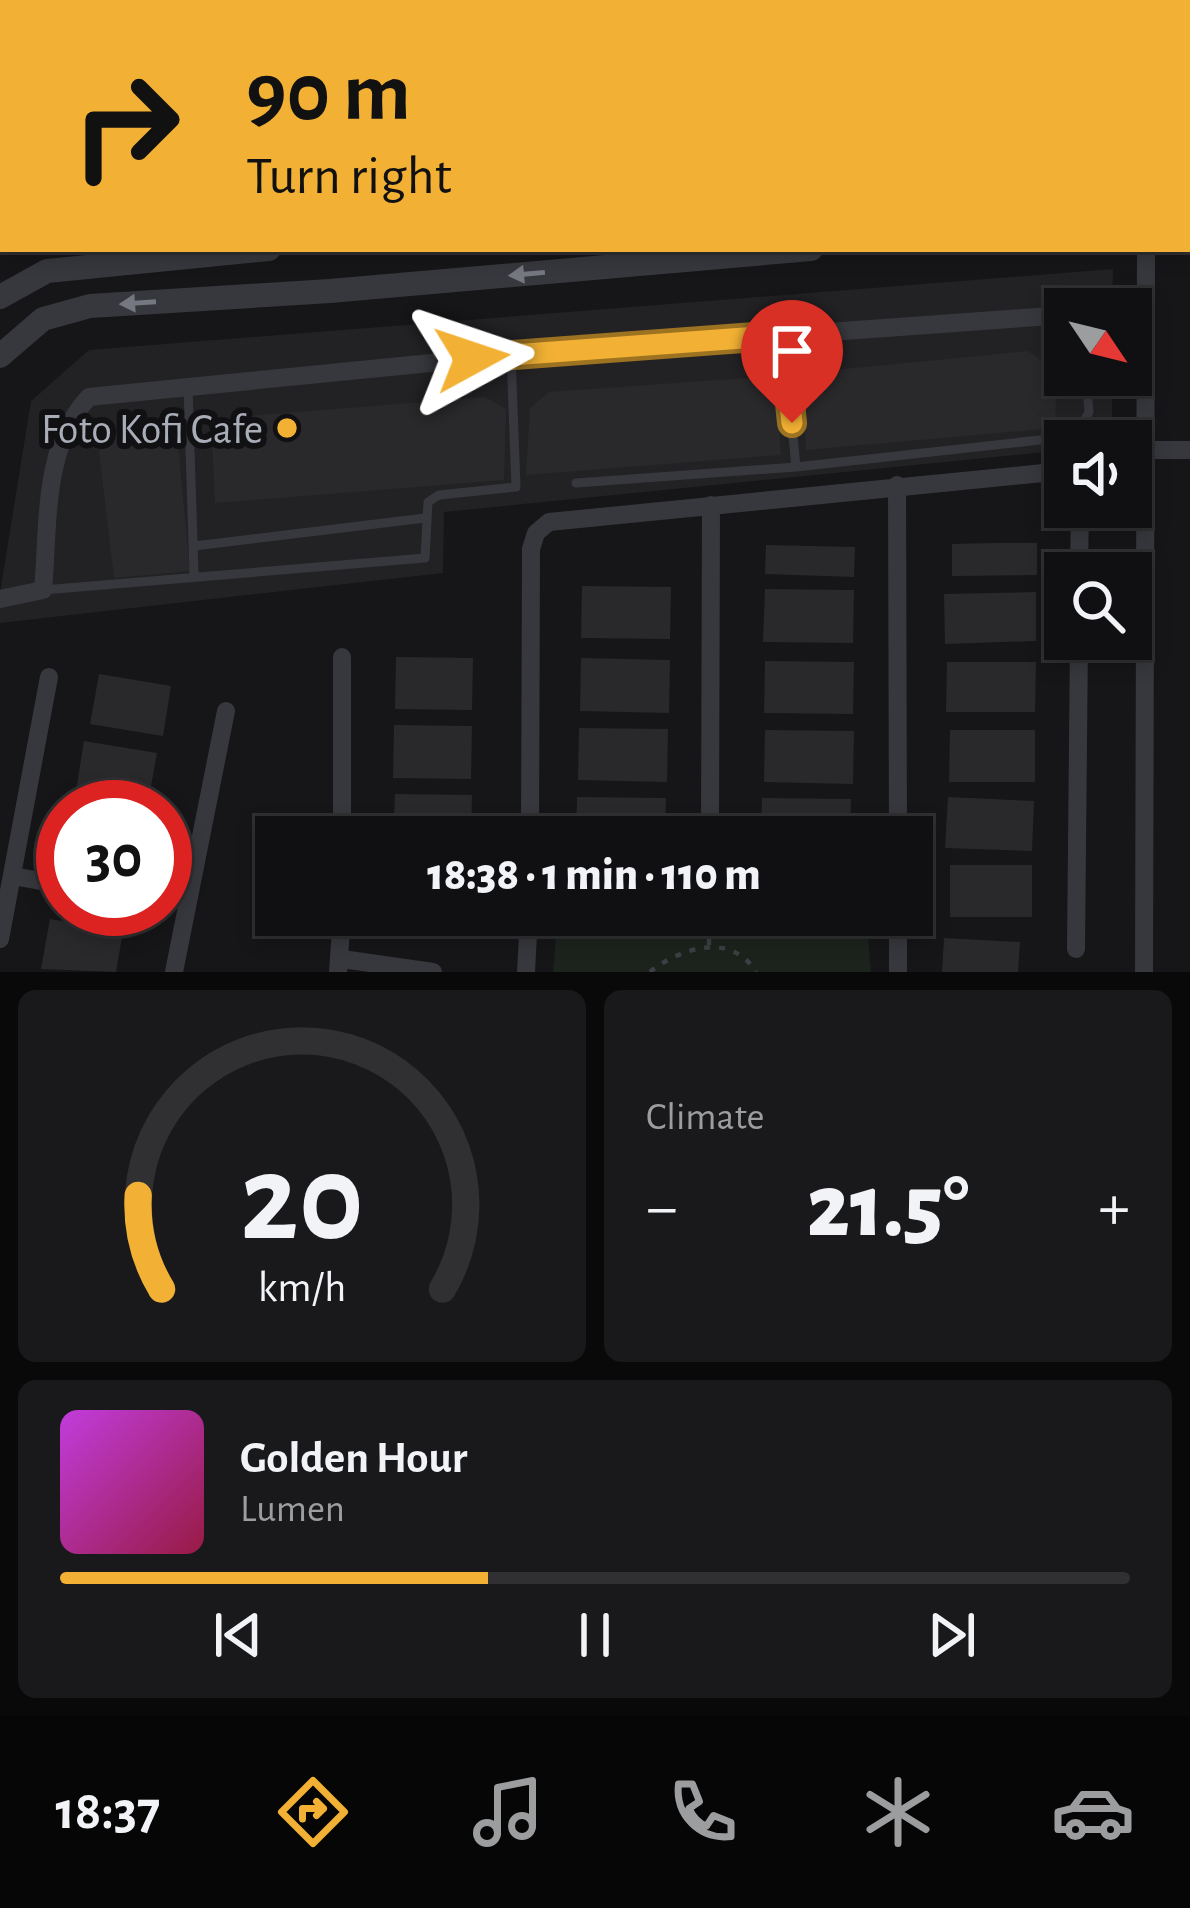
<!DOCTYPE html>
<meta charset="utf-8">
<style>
:root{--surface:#101012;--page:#19191b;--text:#f1f3f6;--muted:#9c9d9f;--line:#303032;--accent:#f2b134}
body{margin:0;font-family:"Alegreya Sans",sans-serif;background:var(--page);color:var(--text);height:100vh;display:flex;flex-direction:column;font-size:45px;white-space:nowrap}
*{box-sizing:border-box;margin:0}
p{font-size:39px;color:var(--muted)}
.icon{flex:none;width:66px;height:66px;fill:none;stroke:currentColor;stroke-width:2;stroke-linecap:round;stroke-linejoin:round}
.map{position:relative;height:972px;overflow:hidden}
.details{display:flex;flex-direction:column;gap:18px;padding:18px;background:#09090a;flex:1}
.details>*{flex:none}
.top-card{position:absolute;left:0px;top:0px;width:1191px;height:252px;box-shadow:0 6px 18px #0003,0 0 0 3px var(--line);background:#f2b134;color:#111;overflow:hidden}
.needle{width:78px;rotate:125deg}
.fabs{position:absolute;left:1044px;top:288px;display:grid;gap:24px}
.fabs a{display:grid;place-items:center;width:108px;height:108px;border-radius:0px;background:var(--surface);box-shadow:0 6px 18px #0003,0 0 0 3px var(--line);font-size:60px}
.speed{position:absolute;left:36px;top:780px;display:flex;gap:24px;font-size:60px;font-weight:700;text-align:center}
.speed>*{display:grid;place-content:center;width:156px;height:156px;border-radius:50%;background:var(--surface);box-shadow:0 6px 18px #0003,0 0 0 3px var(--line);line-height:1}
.speed .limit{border:18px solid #d22;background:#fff;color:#111}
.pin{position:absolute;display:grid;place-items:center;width:102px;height:102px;color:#fff;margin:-123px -51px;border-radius:50% 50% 50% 0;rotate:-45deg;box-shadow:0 0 12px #0007}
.pin .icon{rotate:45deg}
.me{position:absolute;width:132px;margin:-66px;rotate:85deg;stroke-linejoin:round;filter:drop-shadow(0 0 9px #0008)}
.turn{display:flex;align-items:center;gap:42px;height:252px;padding:0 48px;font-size:54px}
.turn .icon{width:156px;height:156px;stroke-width:2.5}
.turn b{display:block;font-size:84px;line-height:102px}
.big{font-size:90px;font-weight:800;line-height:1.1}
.details .card{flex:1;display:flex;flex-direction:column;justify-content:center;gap:18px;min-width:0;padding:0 42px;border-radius:18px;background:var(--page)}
.details .dial{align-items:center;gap:0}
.dial svg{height:312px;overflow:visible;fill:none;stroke:var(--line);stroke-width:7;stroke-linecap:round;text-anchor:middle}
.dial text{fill:var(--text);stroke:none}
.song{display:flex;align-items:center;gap:36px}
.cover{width:144px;height:144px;border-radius:18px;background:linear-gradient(135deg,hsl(290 70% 55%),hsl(340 70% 35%))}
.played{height:12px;border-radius:6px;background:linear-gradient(90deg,var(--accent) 40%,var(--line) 40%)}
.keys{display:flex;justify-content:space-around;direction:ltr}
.heat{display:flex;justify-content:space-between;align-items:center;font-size:66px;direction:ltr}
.details .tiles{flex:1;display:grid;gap:18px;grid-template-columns:1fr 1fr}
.card:last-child{grid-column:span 2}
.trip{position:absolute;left:255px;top:816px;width:678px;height:120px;border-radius:0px;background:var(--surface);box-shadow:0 6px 18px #0003,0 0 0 3px var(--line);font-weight:800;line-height:120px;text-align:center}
.tab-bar{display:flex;height:192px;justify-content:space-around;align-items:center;background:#060607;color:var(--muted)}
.tab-bar .icon{width:84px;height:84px}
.tab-bar .active{color:var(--accent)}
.tab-bar b{font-size:54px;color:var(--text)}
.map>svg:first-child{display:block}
.built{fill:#222225}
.green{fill:#1c231d}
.building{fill:#29292c}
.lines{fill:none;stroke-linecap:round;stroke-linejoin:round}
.path{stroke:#3d3f44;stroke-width:4.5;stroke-dasharray:6 9;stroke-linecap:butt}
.service{stroke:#37383d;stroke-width:9}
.minor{stroke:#37383d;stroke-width:18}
.tertiary{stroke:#37383d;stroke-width:24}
.oneway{fill:#757881}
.route-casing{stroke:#9d7322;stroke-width:30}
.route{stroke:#f2b134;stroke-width:21}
.poi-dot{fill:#f2b134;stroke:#111113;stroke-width:4.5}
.labels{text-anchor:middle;stroke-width:12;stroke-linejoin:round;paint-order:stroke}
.poi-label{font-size:42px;fill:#a8adb8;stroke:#111113;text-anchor:end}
</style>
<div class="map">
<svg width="1190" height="972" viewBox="0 0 1190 972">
<rect width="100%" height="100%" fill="#161618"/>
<path class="built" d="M 1113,269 L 1112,309 L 1065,309 L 1065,375 L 1112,375 L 1112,441 L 1065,441 L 1065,450 L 444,512 L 443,573 L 0,623 L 0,593 L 31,401 L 89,350 Z"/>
<path class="green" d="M 558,915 L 866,915 L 871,972 L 553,972 Z"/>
<path class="building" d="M 1028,351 L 1057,371 L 1055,428 L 806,450 L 803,373 Z
M 776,376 L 781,455 L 526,475 L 530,408 L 549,392 Z
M 485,397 L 506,409 L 504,480 L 215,503 L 211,419 Z
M 176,423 L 190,571 L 114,578 L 99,451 L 125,425 Z
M 995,543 L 1037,543 L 1037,575 L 952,576 L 952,544 Z
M 766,545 L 855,547 L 854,577 L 765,574 Z
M 582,586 L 671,587 L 670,639 L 581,638 Z
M 765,589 L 854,590 L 853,643 L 763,642 Z
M 1036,592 L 1036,641 L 945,644 L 944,594 Z
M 396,657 L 473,658 L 472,710 L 395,709 Z
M 581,658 L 670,660 L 669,713 L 580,711 Z
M 765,661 L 854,662 L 853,714 L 764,713 Z
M 947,662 L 1036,662 L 1035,712 L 946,712 Z
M 99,674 L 171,686 L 163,736 L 90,724 Z
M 394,725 L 472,726 L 471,779 L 393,778 Z
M 579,728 L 668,729 L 667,782 L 578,780 Z
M 765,730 L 854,731 L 853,784 L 764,782 Z
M 950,730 L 1035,730 L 1035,782 L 949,782 Z
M 84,741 L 157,753 L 148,803 L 76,791 Z
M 395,794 L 472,795 L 471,837 L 393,837 Z
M 577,797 L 666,798 L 665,837 L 576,837 Z
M 948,797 L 1034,801 L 1032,851 L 945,848 Z
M 762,798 L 851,799 L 850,837 L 761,837 Z
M 950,865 L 1032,865 L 1032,917 L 950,917 Z
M 50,919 L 123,931 L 116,972 L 41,969 Z
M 944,938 L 1020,942 L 1018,972 L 942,972 Z"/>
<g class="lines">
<path class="path" d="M 0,160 L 3,160
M 709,945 L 709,915
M 650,972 C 680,948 731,931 756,972"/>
<path class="service" d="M 783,336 L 796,467
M 188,387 L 194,573
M 576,483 L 796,467 L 1076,436 L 1089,412 L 1086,375
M 194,546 L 425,518
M 43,590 L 425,558 L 428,502 L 439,495 L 516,487 L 511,355"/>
<path class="minor" d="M 1052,0 L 1062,3
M 1188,48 L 1190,50
M 1146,450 L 1190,450
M 897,485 L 898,837
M 1079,573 L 1080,507
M 0,599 L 43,590 C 49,524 42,447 89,397 L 511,355 L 1065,315
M 710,830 L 711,505
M 342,837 L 342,657
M 530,837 L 531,549 L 536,533 L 549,522 L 1053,472 L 1065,479
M 13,876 L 63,885
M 898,915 L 898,972
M 0,939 L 49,677
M 1076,949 L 1079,639
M 342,959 L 433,972
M 174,972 L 226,711
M 338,972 L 342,915
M 526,972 L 529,915
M 1144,972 L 1146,249"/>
<path class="tertiary" d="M 1188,173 L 1190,173
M 1188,218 L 1190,218
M 0,297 L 47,271 L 269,249
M 0,356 L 43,319 L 90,306 L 330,291 L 811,249"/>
</g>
<defs><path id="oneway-solid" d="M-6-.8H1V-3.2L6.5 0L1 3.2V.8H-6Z" transform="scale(3)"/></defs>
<g class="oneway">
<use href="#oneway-solid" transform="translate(527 274) rotate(175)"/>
<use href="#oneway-solid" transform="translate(138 303) rotate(176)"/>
</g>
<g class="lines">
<g class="route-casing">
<path id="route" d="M 472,358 L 783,335 L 792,423"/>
</g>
<use href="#route" class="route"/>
</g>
<circle class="poi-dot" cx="287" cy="428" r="12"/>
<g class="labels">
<g class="poi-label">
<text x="263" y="443">Foto Kofi Cafe</text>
</g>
</g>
</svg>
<div class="fabs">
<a><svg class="needle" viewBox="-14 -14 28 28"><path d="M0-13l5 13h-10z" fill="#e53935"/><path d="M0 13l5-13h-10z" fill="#9c9d9f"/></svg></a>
<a><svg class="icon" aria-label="sound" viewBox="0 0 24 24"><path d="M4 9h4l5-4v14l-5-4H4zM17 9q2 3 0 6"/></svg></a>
<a><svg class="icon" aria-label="search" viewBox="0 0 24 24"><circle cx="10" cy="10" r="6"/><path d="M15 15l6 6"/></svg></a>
</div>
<div class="speed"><div class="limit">30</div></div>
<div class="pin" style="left:792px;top:423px;background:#d93025"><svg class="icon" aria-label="arrive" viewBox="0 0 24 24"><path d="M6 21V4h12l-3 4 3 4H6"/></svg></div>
<svg class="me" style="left:472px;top:358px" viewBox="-20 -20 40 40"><path d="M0-17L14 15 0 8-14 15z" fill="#f2b134" stroke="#fff" stroke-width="4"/></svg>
<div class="trip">18:38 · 1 min · 110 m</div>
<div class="top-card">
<div class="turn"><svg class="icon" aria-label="right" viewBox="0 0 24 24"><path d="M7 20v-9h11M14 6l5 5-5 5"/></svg><div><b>90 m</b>Turn right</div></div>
</div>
</div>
<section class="details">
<div class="tiles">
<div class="card dial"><svg viewBox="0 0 100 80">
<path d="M14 69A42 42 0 1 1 86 69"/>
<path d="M14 69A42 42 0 0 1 8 45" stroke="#f2b134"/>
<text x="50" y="56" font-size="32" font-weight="700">20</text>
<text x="50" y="72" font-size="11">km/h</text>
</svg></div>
<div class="card"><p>Climate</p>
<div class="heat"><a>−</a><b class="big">21.5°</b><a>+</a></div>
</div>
<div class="card">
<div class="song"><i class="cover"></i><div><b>Golden Hour</b><p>Lumen</p></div></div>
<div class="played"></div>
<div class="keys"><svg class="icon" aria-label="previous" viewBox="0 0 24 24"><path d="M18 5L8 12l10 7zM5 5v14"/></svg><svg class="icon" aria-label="pause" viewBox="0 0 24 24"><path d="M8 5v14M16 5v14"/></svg><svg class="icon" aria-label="next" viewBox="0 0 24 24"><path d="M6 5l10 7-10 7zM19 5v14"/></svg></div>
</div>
</div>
</section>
<nav class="tab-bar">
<b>18:37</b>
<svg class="icon active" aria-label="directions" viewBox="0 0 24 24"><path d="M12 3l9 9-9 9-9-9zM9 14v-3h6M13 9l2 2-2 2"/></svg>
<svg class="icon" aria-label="music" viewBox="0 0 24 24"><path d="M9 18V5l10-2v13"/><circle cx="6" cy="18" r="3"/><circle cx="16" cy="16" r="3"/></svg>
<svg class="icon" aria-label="phone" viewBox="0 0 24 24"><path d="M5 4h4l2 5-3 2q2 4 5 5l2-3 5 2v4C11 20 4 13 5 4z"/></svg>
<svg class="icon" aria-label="climate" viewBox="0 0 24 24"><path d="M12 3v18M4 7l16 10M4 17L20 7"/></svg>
<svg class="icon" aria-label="car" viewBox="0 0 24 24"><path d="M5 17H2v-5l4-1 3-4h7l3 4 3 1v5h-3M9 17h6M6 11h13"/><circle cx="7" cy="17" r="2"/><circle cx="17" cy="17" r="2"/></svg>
</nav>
